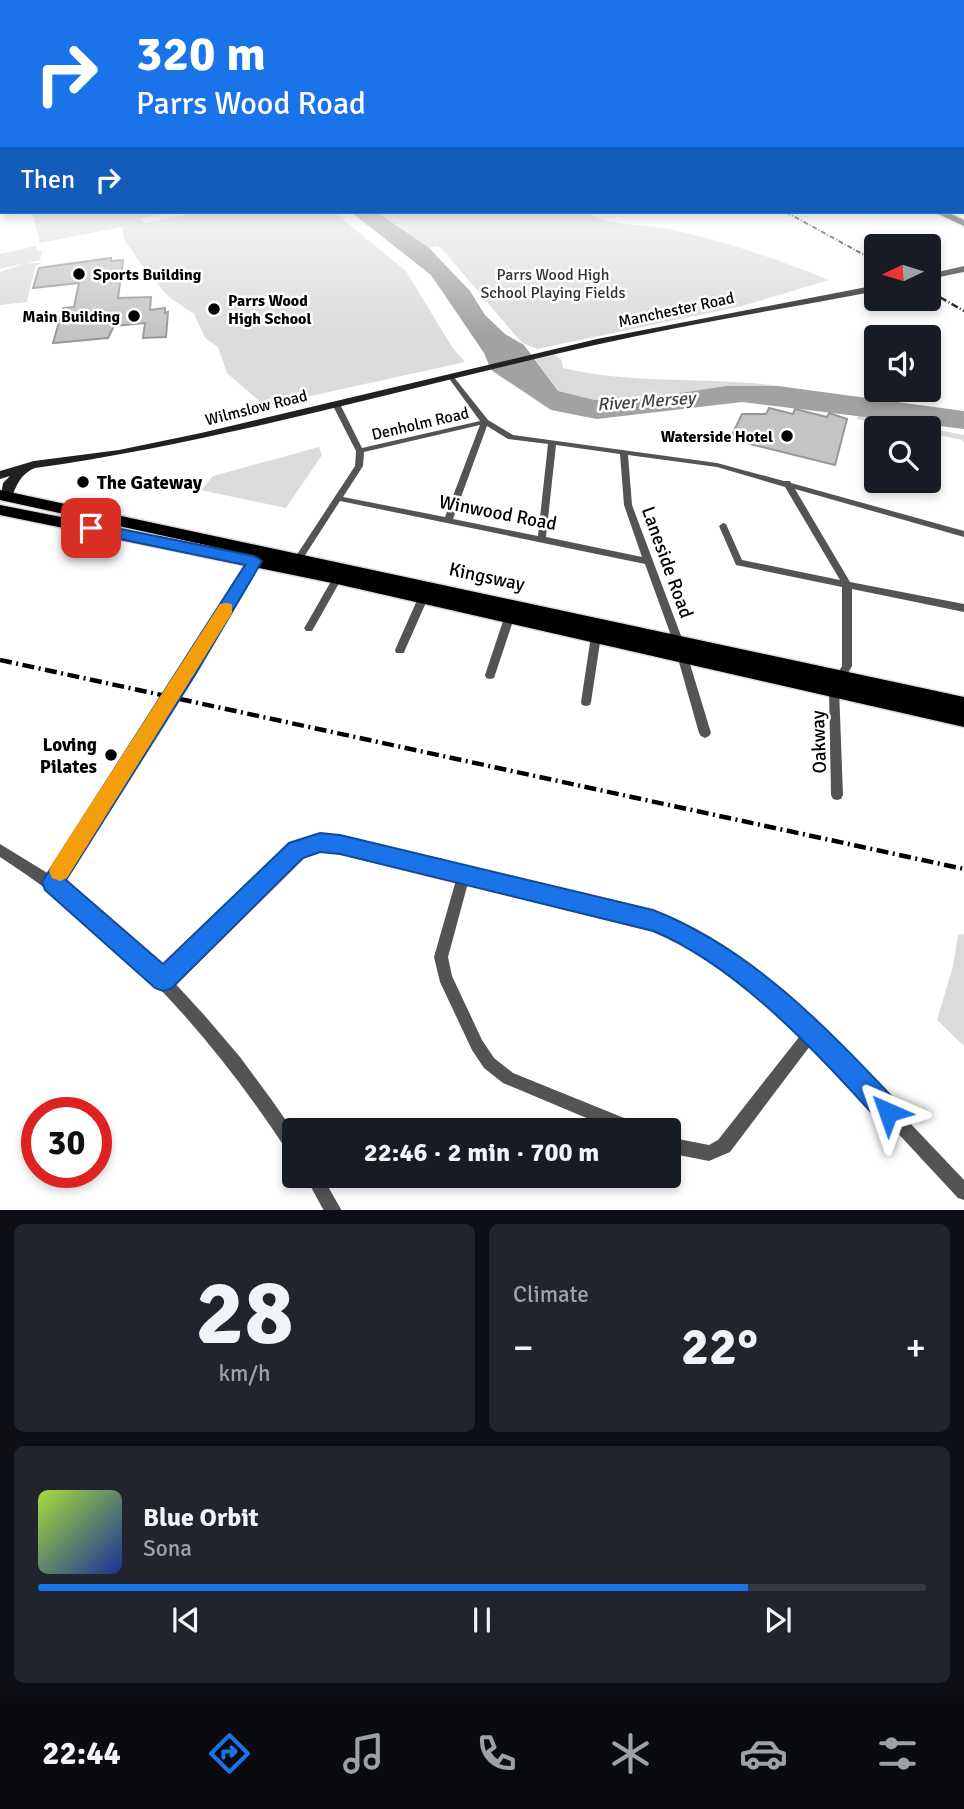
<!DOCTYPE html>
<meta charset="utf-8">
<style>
:root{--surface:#171b24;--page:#20242c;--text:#f1f3f6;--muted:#9ea1a6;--line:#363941;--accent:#1a73e8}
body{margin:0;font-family:Signika,sans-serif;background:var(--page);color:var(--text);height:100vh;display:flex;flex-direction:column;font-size:26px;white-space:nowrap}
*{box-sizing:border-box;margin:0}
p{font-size:23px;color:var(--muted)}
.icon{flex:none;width:38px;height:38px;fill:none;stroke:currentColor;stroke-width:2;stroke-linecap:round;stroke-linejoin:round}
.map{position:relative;height:1210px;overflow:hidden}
.side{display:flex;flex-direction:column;gap:14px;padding:14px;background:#0d0f14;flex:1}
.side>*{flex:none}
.hud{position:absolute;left:0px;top:0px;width:964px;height:214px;box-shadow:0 4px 10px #0003;background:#1a73e8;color:#fff;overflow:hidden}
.needle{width:46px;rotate:266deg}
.fabs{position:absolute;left:864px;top:234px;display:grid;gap:14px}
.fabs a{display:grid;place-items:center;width:77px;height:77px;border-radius:7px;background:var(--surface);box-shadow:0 4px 10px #0003;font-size:35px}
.speed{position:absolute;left:21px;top:1097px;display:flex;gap:14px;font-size:35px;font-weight:700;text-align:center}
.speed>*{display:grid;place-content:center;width:91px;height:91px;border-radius:50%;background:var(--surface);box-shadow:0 4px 10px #0003;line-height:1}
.speed .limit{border:10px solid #d22;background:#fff;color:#111}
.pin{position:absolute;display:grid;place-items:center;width:60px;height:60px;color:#fff;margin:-30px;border-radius:14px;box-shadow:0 4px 10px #0006}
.me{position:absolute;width:77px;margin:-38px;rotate:317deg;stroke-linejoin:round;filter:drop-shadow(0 0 5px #0008)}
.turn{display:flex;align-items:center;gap:24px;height:147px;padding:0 21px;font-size:32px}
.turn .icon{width:91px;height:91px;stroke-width:2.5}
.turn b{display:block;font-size:49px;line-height:60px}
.then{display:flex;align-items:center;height:66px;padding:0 21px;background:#0003;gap:14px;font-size:26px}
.big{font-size:52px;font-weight:700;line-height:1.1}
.side .tile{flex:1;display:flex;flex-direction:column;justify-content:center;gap:10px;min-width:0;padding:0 24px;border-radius:10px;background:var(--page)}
.side .dial{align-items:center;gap:0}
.dial b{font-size:91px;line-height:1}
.song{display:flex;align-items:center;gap:21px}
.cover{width:84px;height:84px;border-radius:10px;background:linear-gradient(135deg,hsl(80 70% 55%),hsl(230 70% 35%))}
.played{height:7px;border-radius:4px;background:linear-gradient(90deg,var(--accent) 80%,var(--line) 80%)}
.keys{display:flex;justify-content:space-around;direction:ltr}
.heat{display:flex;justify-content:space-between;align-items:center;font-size:38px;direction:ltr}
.side .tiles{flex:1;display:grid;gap:14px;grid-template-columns:1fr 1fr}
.tile:last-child{grid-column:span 2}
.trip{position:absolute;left:282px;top:1118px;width:399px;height:70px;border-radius:7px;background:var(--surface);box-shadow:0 4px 10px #0003;font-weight:700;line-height:70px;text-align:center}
.menu{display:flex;height:112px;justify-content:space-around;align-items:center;background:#090b0e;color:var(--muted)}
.menu .icon{width:49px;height:49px}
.menu .on{color:var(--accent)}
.menu b{font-size:32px;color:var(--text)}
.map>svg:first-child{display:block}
.green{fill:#dbdbdb}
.water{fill:#a2a2a2}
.building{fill:#c4c4c4;stroke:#989898;stroke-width:2}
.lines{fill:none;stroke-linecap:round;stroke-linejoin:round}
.highway-casing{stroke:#dbdbdb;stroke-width:3}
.street{fill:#545454;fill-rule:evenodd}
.secondary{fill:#212121;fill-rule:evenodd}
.highway{fill:#000;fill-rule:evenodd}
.rail-far2{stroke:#000;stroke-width:2;stroke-dasharray:5 2 1 2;stroke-linecap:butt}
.rail-far1{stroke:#000;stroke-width:2.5;stroke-dasharray:7 2.5 1 2.5;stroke-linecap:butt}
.rail{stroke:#000;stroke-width:4.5;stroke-dasharray:12 4.5 2 4.5;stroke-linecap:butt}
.route{fill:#1a73e8;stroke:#114b97;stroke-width:2}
.slow{fill:#f59e0b}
.poi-dot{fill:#000;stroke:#fff;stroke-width:2.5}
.labels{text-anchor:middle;stroke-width:5;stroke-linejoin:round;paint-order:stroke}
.far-poi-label{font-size:16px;font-weight:bold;fill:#000;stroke:#fff;text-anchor:start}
.far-park-label{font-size:16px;fill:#323232;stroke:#fff}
.far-street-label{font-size:16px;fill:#000;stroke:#fff}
.far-water-label{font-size:18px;font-style:italic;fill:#434343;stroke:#fff}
.poi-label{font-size:19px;font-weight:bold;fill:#000;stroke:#fff;text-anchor:start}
.street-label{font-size:19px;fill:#000;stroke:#fff}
</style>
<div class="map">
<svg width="964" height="1211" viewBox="0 0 964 1211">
<rect width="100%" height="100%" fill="#fff"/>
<path class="green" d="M 32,212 L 173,212 L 141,218 L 144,223 L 201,212 L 334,212 L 406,271 L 452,347 L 465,362 L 265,406 L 227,373 L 218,347 L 205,338 L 194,314 L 170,298 L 145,270 L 124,239 L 122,227 L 40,243 Z
M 377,212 L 589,212 L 590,215 C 615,226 643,224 669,229 C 725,241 776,259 829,280 L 742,306 L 537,349 L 522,343 L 442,249 L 438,246 L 429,248 Z
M 36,246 L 37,251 L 42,251 L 40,260 L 0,269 L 0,254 Z
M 26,263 L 41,263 L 35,267 L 27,302 L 0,305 L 0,272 Z
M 554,354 L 562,361 L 563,368 C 634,385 707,376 778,386 L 726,386 L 640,399 L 595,400 L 558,391 L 535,359 Z
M 859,415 L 964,435 L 964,443 L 962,440 L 929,433 L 929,429 L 905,429 L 857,419 Z
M 319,447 L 322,455 L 286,508 L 201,490 L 213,476 Z
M 964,934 L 964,1046 L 937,1020 L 953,966 L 958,935 Z"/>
<path class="water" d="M 351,212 L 377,212 L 429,248 L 470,291 L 485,315 L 505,334 L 524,345 L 558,391 L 595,400 L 640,399 L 726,386 L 778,386 L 964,411 L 964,429 L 742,402 L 597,419 L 551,410 L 491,370 L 484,353 L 431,275 Z"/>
<path class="building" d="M 111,258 L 111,261 L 123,260 L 118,298 L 151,297 L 150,310 L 165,308 L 165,313 L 168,312 L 166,337 L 143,338 L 145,323 L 114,326 L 108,338 L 53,343 L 63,308 L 74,307 L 79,283 L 33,288 L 39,268 Z
M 769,408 L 793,414 L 795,409 L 827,417 L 829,413 L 847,419 L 835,465 L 730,439 L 742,414 L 766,414 Z"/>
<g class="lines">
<g class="highway-casing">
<path id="highway" d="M 934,212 L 946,212 L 964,220 L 964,226 Z
M 0,490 L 964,697 L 964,727 L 337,584 L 0,515 L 0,505 L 224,549 L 0,500 Z"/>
</g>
<path class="street" d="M 0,174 L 2,174 L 2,178 L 0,178 Z
M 451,375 L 453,376 L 488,420 L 513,435 L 717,463 L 784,481 L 790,481 L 791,483 L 964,531 L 964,537 L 795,489 L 850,582 L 964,604 L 964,612 L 852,589 L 852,666 L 839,689 L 843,795 L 841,799 L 837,800 L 833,799 L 831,795 L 829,689 L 842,666 L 842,587 L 736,565 L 719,526 L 723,523 L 726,524 L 742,560 L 840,580 L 785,487 L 717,467 L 628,455 L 632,505 L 683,641 L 711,733 L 709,736 L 705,738 L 701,736 L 699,733 L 673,641 L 645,564 L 340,501 L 302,560 L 296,560 L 294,558 L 296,556 L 355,466 L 356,451 L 332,404 L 333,402 L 339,402 L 362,448 L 480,421 L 448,377 ZM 480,425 L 445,517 L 343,497 L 363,466 L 364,452 ZM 487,426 L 508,439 L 548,444 L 538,536 L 453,519 ZM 556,445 L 620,454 L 624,505 L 642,557 L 546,537 Z
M 254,558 L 259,561 L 193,673 L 59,882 C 96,909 130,939 163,971 L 292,846 L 320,836 L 653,913 L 685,926 L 716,944 L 818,1026 L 964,1180 L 964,1200 L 958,1198 L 813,1042 L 730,1152 L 709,1161 L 668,1153 L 668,1137 L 709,1145 L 718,1140 L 803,1032 L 706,954 L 675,936 L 653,927 L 468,883 L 448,957 L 452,976 L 482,1040 L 494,1058 L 513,1073 L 639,1124 L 641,1130 L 615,1130 L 503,1083 L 484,1068 L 472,1050 L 440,982 L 434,957 L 456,880 L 320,848 L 300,855 L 172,980 L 205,1016 L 240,1057 L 271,1099 L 294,1132 L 294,1154 L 288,1152 C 208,1031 122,936 0,857 L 0,844 L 49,874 L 185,667 L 251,559 Z
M 337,575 L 342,578 L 312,631 L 306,631 L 304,628 L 306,625 L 334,576 Z
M 423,594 L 428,598 L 405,650 L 404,653 L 396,653 L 395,650 L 418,598 Z
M 509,614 L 512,615 L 514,618 L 494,678 L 490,679 L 486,678 L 485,675 L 504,618 L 506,615 Z
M 596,632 L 600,633 L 601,636 L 591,702 L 590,705 L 586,706 L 582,705 L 581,702 L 591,636 L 592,633 Z
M 305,1176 L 322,1176 L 342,1211 L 324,1211 Z"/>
<path class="secondary" d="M 964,266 L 964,272 L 929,279 L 929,274 Z
M 877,285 L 877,291 C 783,309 688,324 595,345 C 409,387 225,441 35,468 C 21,473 16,486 11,499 L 3,499 L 1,496 L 3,483 L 10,476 L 0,479 L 0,471 L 34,461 L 119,450 L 201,433 L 597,339 Z"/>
<use href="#highway" class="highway"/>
<path class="rail-far2" d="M 786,212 L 877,262"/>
<path class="rail-far1" d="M 929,291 L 964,311"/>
<path class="rail" d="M 0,660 L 964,869"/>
</g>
<linearGradient id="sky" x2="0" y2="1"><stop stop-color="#8cadcc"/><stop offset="0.49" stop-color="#fff"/><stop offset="1" stop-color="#fff" stop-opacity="0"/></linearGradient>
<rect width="964" height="334" fill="url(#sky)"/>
<path class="route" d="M 91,523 L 254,556 L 262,561 L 195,675 L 66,880 L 163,964 L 289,843 L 320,833 L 340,835 L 653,910 C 751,948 826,1027 898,1103 L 901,1112 L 898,1121 L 888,1124 L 879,1121 C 818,1054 738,966 653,931 L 340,854 L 320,852 L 303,858 L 172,988 L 163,991 L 155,988 L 45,890 L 42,882 L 245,565 L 86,532 L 83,528 Z"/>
<path class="slow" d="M 226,603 L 232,604 L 232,613 L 67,878 L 60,881 L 52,878 L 49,871 L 52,864 L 220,604 Z"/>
<g class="poi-dot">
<circle cx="79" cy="274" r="7"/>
<circle cx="214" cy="309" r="7"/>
<circle cx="134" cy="316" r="7"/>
<circle cx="787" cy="436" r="7"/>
<circle cx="83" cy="482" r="7"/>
<circle cx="111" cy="755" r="7"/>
</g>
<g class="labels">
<g class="far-poi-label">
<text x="93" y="280">Sports Building</text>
<text x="228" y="306">Parrs Wood<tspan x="228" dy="18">High School</tspan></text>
<text x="120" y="322" text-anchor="end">Main Building</text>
<text x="773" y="442" text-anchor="end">Waterside Hotel</text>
</g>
<g class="far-park-label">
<text x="553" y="280">Parrs Wood High<tspan x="553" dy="18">School Playing Fields</tspan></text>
</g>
<g class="far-street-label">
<text transform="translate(676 309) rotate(-12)" y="6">Manchester Road</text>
<text transform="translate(256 407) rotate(-14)" y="6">Wilmslow Road</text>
<text transform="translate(420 423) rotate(-13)" y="6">Denholm Road</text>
</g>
<g class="far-water-label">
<text transform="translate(646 401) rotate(-4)" y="6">River Mersey</text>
</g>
<g class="poi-label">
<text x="97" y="489">The Gateway</text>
<text x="97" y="751" text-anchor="end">Loving<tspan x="97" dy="22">Pilates</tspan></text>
</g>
<g class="street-label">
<text transform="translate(498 512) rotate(11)" y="7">Winwood Road</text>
<text transform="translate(668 562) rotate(70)" y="7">Laneside Road</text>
<text transform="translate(487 576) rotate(12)" y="7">Kingsway</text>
<text transform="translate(818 742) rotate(-92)" y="7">Oakway</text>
</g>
</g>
</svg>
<div class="fabs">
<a><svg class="needle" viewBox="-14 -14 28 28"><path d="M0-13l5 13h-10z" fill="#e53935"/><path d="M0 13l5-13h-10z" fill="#9ea1a6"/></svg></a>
<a><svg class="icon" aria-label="sound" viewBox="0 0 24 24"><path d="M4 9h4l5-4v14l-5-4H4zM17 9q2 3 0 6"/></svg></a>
<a><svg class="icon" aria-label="search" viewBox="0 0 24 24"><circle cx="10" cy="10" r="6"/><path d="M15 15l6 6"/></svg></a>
</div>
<div class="speed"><div class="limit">30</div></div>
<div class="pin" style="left:91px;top:528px;background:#d93025"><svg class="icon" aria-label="arrive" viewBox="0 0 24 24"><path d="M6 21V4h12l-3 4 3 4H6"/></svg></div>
<svg class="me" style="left:888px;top:1112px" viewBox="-20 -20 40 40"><path d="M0-17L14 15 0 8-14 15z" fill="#1a73e8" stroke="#fff" stroke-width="4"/></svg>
<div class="trip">22:46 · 2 min · 700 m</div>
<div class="hud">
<div class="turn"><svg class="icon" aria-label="right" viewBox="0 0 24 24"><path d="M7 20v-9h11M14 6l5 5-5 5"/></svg><div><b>320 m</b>Parrs Wood Road</div></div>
<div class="then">Then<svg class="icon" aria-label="right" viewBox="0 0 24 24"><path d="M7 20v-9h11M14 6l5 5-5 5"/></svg></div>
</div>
</div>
<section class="side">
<div class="tiles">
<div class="tile dial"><b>28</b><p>km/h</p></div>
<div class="tile"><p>Climate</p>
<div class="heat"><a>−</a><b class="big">22°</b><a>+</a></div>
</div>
<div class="tile">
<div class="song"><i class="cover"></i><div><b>Blue Orbit</b><p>Sona</p></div></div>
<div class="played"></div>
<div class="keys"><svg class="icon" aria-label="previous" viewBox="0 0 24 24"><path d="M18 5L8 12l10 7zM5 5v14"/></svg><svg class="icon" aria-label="pause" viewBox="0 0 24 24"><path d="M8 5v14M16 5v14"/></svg><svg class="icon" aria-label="next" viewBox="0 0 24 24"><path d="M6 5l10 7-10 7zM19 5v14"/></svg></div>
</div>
</div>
</section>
<nav class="menu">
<b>22:44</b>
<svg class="icon on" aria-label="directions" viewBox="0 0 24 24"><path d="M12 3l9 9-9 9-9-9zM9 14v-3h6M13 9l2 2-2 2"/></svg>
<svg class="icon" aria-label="music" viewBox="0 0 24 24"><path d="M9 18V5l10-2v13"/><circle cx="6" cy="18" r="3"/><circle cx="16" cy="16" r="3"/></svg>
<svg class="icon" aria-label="phone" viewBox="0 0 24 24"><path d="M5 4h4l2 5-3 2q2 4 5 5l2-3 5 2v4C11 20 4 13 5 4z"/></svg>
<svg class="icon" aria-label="climate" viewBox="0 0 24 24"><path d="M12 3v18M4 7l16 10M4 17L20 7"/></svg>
<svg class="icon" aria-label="car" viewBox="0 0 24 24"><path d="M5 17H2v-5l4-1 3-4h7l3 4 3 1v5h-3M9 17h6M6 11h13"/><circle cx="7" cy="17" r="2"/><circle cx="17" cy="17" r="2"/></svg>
<svg class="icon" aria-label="filters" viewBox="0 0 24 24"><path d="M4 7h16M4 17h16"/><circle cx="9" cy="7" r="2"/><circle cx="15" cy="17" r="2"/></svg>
</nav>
